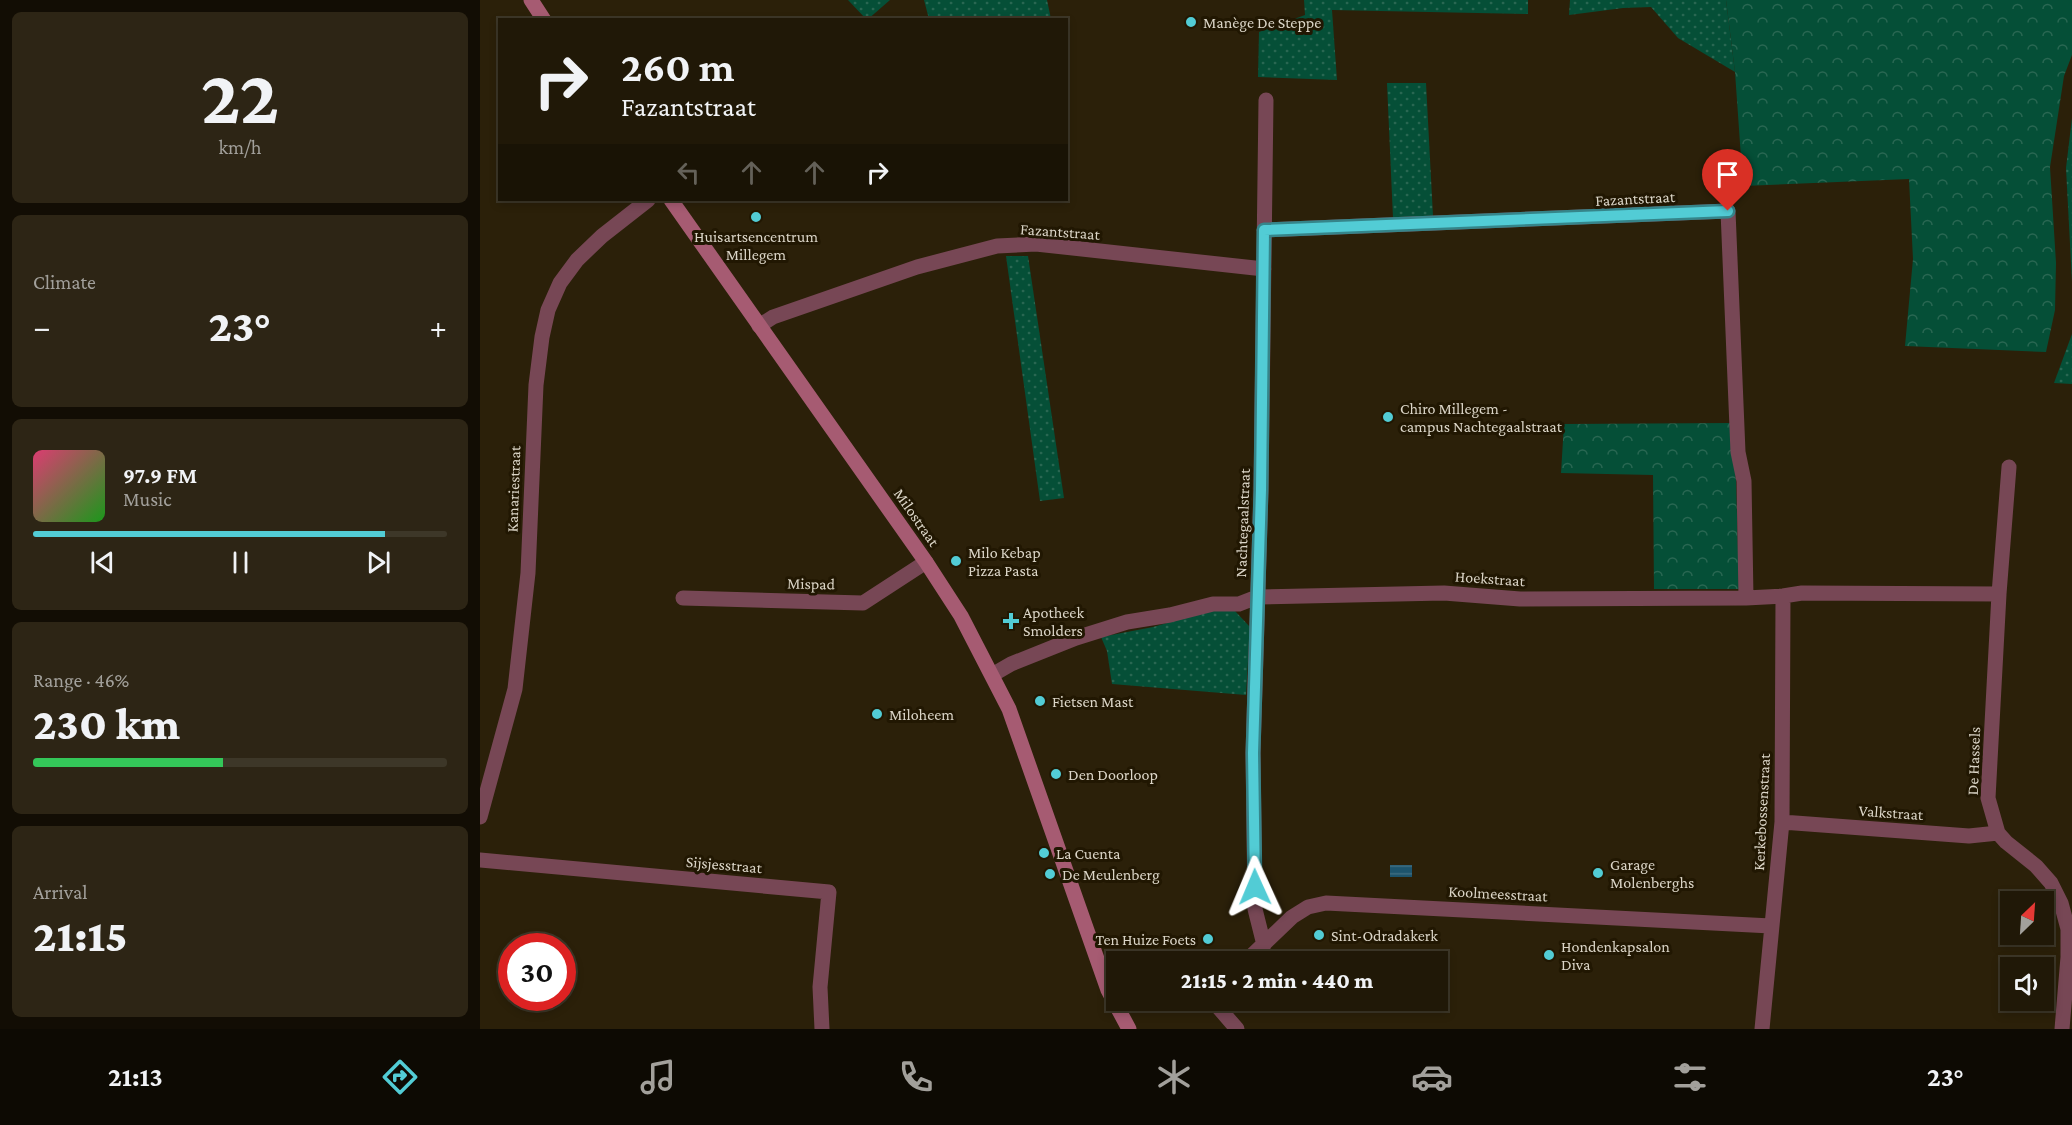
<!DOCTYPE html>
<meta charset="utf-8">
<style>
:root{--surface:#201807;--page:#2d2515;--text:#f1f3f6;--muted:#a2a09b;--line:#3d3728;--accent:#52ccd5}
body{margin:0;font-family:"Crimson Pro",serif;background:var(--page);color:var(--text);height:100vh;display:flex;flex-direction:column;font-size:22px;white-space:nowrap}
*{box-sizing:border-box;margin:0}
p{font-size:20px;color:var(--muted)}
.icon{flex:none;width:33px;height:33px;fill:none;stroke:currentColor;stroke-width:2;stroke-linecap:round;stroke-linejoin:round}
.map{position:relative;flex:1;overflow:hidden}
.panel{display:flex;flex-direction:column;gap:12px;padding:12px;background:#120d04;width:480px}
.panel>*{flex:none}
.hud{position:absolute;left:18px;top:18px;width:570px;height:183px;border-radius:0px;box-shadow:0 3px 9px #0003,0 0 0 2px var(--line);background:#201807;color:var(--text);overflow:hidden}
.needle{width:39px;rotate:25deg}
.buttons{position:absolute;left:1520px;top:891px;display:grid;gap:12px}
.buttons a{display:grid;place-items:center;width:54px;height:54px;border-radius:0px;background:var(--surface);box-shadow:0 3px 9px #0003,0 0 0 2px var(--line);font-size:30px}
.speed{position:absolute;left:18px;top:933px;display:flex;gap:12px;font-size:30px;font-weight:700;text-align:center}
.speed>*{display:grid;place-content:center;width:78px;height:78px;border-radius:50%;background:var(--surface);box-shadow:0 3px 9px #0003,0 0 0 2px var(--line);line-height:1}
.speed .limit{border:9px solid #d22;background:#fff;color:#111}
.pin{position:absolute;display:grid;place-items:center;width:51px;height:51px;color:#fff;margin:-62px -26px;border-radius:50% 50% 50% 0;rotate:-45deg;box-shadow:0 0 6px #0007}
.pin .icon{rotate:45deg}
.me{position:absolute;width:66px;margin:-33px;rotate:359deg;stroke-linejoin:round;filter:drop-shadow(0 0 4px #0008)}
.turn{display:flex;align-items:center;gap:21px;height:126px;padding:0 24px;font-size:27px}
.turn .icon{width:78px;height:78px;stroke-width:2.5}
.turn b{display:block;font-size:42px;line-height:51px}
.lanes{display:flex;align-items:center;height:57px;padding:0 24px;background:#0003;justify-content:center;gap:30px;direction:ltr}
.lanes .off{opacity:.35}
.big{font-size:45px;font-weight:800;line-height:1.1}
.panel .card{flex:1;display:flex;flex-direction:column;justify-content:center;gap:9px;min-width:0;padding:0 21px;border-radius:9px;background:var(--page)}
.panel .dial{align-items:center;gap:0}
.dial b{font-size:78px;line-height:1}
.song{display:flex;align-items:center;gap:18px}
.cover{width:72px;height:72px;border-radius:9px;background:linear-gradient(135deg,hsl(340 70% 55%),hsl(120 70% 35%))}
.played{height:6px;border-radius:3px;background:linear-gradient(90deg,var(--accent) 85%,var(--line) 85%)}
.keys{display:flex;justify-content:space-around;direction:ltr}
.heat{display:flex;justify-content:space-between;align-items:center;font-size:33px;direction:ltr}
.charge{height:9px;border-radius:4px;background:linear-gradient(90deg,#34c759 46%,var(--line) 0)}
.trip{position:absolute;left:626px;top:951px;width:342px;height:60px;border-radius:0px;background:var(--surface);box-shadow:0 3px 9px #0003,0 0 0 2px var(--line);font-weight:800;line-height:60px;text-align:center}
.tab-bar{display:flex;height:96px;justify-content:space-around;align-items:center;background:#0d0a03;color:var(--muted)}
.tab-bar .icon{width:42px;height:42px}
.tab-bar .active{color:var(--accent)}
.tab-bar b{font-size:27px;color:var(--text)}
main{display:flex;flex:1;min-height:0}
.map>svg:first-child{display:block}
.grass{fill:url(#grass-dots)}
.forest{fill:url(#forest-crowns)}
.water{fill:url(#water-rules)}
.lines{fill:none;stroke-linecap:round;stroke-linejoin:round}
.street{stroke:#774755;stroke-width:15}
.secondary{stroke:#a65b72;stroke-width:15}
.route-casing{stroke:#35858a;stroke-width:15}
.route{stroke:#52ccd5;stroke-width:10}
.poi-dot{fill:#52ccd5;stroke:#211702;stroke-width:2}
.labels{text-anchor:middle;stroke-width:6;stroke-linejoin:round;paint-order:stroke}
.poi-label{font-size:16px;fill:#dbd5c7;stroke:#211702;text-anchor:start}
.street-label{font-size:16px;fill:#dbd5c7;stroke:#211702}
</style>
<main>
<section class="panel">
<div class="card dial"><b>22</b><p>km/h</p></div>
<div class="card"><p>Climate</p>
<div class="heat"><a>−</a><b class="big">23°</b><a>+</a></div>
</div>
<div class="card">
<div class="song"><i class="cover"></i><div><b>97.9 FM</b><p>Music</p></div></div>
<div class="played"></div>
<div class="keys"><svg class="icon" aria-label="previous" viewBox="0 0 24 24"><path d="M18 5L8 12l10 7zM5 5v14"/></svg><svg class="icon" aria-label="pause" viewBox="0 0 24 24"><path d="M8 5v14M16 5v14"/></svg><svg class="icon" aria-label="next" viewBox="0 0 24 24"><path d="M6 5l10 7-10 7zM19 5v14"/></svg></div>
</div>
<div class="card"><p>Range · 46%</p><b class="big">230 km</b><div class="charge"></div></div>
<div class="card"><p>Arrival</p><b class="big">21:15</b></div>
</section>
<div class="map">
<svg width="1592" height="1029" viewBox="0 0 1592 1029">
<defs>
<pattern id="grass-dots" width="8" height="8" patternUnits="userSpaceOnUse" patternTransform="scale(1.5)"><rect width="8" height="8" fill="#054f37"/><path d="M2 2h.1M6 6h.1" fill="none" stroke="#296752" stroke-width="1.8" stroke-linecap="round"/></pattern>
<pattern id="forest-crowns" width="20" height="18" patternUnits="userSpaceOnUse" patternTransform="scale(1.5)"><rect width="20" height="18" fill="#054f37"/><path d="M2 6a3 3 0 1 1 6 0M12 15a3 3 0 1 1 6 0" fill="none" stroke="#296752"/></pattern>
<pattern id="water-rules" width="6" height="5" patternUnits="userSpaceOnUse" patternTransform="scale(1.5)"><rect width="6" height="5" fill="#1d546d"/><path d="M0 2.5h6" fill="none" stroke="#3d6c80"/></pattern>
</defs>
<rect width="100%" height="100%" fill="#2b2009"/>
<path class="grass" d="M 368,0 L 410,0 L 387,20 Z
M 444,0 L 567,0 L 571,19 L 449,19 Z
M 824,0 L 1048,0 L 1048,14 L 852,10 L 857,80 L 778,77 L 779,32 L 825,15 Z
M 1090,0 L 1246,0 L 1255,72 L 1198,38 L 1171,7 L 1143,8 L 1089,15 Z
M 907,83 L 946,83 L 953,216 L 913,218 Z
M 1592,118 L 1592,282 L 1586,168 Z
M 526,256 L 548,256 L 584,498 L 560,501 Z
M 1592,334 L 1592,384 L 1574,383 Z
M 732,610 L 755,611 L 770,627 L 766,695 L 632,684 L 627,651 L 621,637 L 673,627 Z"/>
<path class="forest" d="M 1246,0 L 1592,0 L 1592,55 L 1584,76 L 1570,167 L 1576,263 L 1575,310 L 1566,352 L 1425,346 L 1433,259 L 1429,179 L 1263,186 L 1255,72 Z
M 1251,423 L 1256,481 L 1259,589 L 1174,589 L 1173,475 L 1081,473 L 1084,424 Z"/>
<path class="water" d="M 910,865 L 932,865 L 932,877 L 910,877 Z"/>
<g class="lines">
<path class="street" d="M 784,230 L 1248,211 L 1258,452 L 1264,481 L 1266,598
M 279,326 L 293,317 L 437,267 L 517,246 L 556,244 L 784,269
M 1529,467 L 1519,594 L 1508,798 L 1518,833 L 1526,842 L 1556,866 L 1571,883 L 1581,903 L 1588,929 L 1588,957 L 1582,1029
M 203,598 L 383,603 L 446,562
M 512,675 L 531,664 L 596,638 L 647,622 L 690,615 L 733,604 L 759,604 L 777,597 L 964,593 L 1040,599 L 1266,598 L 1303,596 L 1322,593 L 1519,594
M 0,817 L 35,689 L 48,573 L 56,385 L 62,337 L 68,310 L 80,283 L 97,260 L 122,236 L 168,200
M 1302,822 L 1489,836 L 1518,833
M 0,860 L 349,892 L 340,987 L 342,1029
M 784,945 L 775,909 L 773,753 L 781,490 L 786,100
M 765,962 L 812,917 L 828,907 L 846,903 L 1291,926
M 732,1000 L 757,1029
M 1282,1029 L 1302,822 L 1303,596"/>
<path class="secondary" d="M 51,0 L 64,20
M 191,200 L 446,562 L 481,616 L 529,709 L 628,990 L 649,1029"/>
</g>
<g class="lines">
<g class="route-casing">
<path id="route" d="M 775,887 L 773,753 L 781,490 L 784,230 L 1248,211"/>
</g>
<use href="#route" class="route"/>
</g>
<g class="poi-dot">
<circle cx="711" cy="22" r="6"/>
<circle cx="276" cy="217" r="6"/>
<circle cx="908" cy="417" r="6"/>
<circle cx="476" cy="561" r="6"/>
<path d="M528 612h6v6h6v6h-6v6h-6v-6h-6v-6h6z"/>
<circle cx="560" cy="701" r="6"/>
<circle cx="397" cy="714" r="6"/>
<circle cx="576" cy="774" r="6"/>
<circle cx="564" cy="853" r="6"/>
<circle cx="1118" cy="873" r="6"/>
<circle cx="570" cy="874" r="6"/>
<circle cx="839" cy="935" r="6"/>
<circle cx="728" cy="939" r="6"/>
<circle cx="1069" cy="955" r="6"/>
</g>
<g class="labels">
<g class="poi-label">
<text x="723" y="28">Manège De Steppe</text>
<text x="276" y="242" text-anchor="middle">Huisartsencentrum<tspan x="276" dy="18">Millegem</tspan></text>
<text x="920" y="414">Chiro Millegem -<tspan x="920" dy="18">campus Nachtegaalstraat</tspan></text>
<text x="488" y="558">Milo Kebap<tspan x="488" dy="18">Pizza Pasta</tspan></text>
<text x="543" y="618">Apotheek<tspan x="543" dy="18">Smolders</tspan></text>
<text x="572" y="707">Fietsen Mast</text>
<text x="409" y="720">Miloheem</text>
<text x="588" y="780">Den Doorloop</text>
<text x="576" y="859">La Cuenta</text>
<text x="1130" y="870">Garage<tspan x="1130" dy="18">Molenberghs</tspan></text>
<text x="582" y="880">De Meulenberg</text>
<text x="851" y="941">Sint-Odradakerk</text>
<text x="716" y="945" text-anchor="end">Ten Huize Foets</text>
<text x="1081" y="952">Hondenkapsalon<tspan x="1081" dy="18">Diva</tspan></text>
</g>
<g class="street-label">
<text transform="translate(1155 198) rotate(-3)" y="6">Fazantstraat</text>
<text transform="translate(580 231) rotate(4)" y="6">Fazantstraat</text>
<text transform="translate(33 489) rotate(-88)" y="6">Kanariestraat</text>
<text transform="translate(437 517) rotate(55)" y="6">Milostraat</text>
<text transform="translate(762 523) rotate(-88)" y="6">Nachtegaalstraat</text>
<text transform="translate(1010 578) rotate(4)" y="6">Hoekstraat</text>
<text transform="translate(331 583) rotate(1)" y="6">Mispad</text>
<text transform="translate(1493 761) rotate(-88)" y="6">De Hassels</text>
<text transform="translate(1281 812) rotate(-87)" y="6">Kerkebossenstraat</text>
<text transform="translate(1411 812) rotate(4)" y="6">Valkstraat</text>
<text transform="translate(244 864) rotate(5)" y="6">Sijsjesstraat</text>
<text transform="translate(1018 893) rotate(3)" y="6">Koolmeesstraat</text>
</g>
</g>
</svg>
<div class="buttons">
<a><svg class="needle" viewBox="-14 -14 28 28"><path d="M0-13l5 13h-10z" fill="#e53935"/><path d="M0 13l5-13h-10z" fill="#a2a09b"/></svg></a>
<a><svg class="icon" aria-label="sound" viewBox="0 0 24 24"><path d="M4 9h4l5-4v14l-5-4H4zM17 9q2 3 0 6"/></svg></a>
</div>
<div class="speed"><div class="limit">30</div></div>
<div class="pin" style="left:1248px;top:211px;background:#d93025"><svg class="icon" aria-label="arrive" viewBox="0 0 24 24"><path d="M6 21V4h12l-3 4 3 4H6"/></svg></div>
<svg class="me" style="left:775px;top:887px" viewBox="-20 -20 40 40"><path d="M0-17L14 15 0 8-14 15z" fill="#52ccd5" stroke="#fff" stroke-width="4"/></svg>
<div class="trip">21:15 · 2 min · 440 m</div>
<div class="hud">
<div class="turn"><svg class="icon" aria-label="right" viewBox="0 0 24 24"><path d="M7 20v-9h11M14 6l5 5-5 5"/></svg><div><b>260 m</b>Fazantstraat</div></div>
<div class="lanes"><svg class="icon off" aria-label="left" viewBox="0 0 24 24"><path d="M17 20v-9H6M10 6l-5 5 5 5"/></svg><svg class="icon off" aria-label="ahead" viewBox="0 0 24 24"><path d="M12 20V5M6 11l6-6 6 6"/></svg><svg class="icon off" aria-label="ahead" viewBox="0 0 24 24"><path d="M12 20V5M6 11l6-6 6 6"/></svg><svg class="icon" aria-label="right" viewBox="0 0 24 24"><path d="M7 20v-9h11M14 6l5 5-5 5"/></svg></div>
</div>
</div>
</main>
<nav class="tab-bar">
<b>21:13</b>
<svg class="icon active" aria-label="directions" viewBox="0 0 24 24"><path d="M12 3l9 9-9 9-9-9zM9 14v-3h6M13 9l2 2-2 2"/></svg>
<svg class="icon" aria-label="music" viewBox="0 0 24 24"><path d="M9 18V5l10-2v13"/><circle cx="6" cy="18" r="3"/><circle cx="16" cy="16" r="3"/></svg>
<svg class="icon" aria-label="phone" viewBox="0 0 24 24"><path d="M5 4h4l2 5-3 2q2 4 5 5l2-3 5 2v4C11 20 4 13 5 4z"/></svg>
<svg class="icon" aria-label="climate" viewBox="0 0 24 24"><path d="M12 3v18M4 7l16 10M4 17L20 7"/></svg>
<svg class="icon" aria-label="car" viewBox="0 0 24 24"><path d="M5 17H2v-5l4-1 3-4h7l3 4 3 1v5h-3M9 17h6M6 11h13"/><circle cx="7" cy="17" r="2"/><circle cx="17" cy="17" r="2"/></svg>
<svg class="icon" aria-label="filters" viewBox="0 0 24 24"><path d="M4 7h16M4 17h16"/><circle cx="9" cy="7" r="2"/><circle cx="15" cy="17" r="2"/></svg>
<b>23°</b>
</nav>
